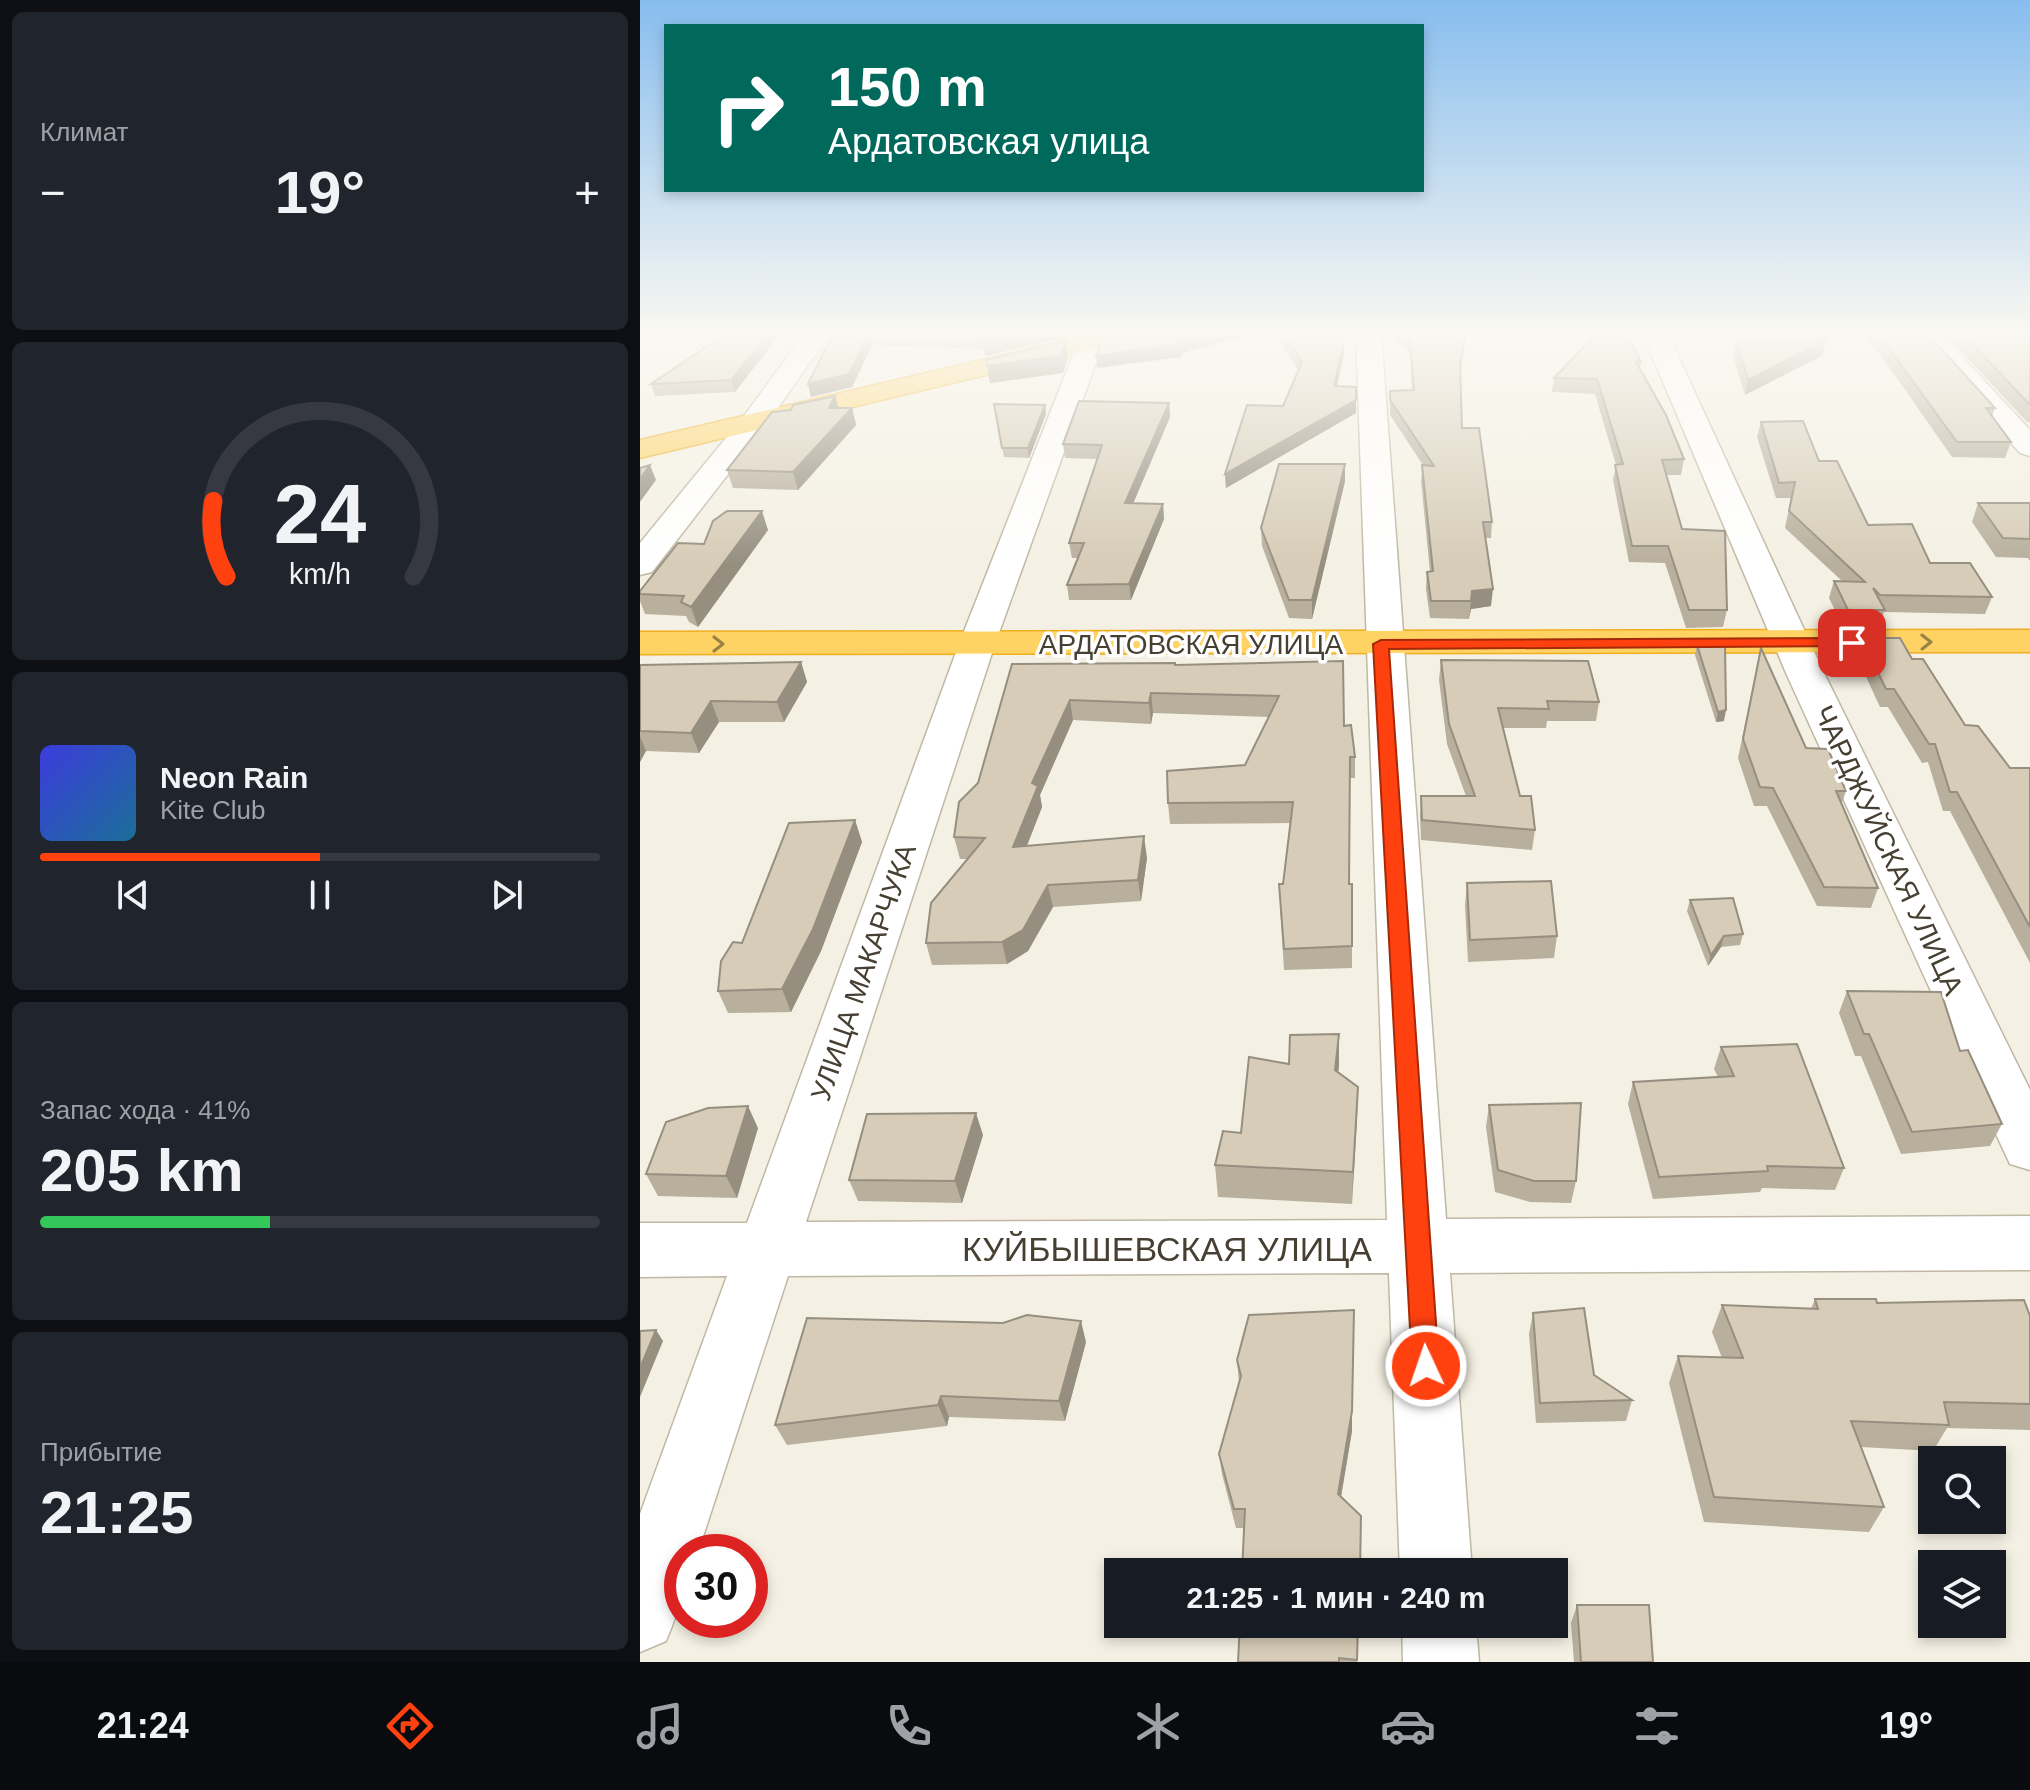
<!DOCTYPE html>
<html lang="ru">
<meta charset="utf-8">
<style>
:root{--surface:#171b24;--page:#20242c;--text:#f1f3f6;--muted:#9ea1a6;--line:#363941;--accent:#ff400f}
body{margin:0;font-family:Helvetica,sans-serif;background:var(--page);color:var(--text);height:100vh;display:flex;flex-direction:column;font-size:30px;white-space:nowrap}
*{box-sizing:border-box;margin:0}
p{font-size:26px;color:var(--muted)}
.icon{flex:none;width:44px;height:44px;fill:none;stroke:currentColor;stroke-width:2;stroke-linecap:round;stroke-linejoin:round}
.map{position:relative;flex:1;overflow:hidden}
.side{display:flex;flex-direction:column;gap:12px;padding:12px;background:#0d0f14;width:640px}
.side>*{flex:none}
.guide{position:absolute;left:24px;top:24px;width:760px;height:168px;border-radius:0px;box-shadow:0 4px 12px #0003;background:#00695c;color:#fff;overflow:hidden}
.buttons{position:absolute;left:1278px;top:1446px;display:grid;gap:16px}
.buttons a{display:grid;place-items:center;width:88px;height:88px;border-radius:0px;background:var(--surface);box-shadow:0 4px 12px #0003;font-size:40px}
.speed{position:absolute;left:24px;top:1534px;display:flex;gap:16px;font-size:40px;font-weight:700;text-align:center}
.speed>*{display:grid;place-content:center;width:104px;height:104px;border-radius:50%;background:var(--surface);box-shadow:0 4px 12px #0003;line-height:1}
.speed .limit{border:12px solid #d22;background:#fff;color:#111}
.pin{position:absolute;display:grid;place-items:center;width:68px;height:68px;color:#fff;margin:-34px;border-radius:16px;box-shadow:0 4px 12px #0006}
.me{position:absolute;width:88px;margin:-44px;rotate:357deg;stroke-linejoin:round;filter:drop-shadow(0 0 6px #0008)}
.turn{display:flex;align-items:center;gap:28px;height:168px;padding:0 32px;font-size:36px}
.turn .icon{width:104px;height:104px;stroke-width:2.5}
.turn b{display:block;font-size:56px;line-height:68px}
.big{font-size:60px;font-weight:600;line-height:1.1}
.side .tile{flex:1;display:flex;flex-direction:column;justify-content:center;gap:12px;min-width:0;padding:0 28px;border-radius:12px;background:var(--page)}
.side .dial{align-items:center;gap:0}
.dial svg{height:208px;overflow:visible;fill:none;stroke:var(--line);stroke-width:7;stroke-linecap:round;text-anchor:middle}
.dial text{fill:var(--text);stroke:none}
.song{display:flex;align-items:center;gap:24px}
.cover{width:96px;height:96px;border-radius:12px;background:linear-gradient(135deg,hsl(240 70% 55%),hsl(200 70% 35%))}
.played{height:8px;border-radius:4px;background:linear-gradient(90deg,var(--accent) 50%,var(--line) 50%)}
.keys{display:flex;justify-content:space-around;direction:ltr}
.heat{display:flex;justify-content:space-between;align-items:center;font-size:44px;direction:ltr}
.charge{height:12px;border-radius:6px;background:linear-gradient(90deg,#34c759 41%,var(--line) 0)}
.trip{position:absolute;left:464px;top:1558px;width:464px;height:80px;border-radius:0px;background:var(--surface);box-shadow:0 4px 12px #0003;font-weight:600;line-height:80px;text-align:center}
.dock{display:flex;height:128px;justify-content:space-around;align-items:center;background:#090b0e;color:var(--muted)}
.dock .icon{width:56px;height:56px}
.dock .current{color:var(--accent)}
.dock b{font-size:36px;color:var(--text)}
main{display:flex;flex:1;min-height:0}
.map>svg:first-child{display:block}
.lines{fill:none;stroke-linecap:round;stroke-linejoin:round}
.street-casing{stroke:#c0b8a4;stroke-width:3}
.highway-casing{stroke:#efaf21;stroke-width:3}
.street{fill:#fff;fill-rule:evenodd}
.highway{fill:#ffd363;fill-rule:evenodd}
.wall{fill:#b8af9d}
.shaded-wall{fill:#968f80}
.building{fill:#d6ccb7;stroke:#968f80;stroke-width:2}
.oneway{stroke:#998248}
.route{fill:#ff400f;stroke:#a62a0a;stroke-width:2}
.labels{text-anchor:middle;stroke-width:7;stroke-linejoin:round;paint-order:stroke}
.street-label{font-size:28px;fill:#463f32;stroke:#fff}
.near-street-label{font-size:34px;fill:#463f32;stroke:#fff}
</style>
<main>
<section class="side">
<div class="tile"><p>Климат</p>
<div class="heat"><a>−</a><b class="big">19°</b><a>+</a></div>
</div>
<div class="tile dial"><svg viewBox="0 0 100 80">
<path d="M14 69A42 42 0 1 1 86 69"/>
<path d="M14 69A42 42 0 0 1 9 40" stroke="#ff400f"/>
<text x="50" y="56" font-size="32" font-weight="700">24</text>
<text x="50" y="72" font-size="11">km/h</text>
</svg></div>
<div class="tile">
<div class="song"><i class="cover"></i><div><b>Neon Rain</b><p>Kite Club</p></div></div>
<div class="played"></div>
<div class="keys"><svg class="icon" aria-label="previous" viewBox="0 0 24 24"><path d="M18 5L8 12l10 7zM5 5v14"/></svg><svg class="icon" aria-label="pause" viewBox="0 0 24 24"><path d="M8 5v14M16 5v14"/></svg><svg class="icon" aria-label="next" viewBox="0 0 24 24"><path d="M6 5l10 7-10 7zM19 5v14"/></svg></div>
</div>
<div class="tile"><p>Запас хода · 41%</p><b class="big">205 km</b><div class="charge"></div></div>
<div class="tile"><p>Прибытие</p><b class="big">21:25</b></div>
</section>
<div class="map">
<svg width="1390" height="1662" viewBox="0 0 1390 1662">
<rect width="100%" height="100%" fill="#f4f0e3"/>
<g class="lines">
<g class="street-casing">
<path id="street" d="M 166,332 L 191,332 L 124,428 L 12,572 L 0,575 L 0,543 L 104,416 Z
M 442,332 L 467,332 L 355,644 L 166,1222 L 747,1220 L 716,332 L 741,332 L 806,1219 L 1390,1216 L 1390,1270 L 810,1273 L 832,1572 L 760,1572 L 749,1273 L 148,1276 L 58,1552 L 42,1552 C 42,1592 42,1604 26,1641 L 0,1652 L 0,1514 L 87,1276 L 0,1277 L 0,1223 L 107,1223 L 319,644 Z
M 1002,332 L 1027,332 L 1184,673 L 1390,1090 L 1390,1170 L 1370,1164 L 1362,1147 L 1146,673 Z
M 1273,332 L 1299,332 L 1390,430 L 1390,456 L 1380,453 Z
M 762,1624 L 836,1624 L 839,1662 L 763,1662 Z"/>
</g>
<g class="highway-casing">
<path id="highway" d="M 461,332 L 507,332 L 504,337 L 495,339 L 0,458 L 0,440 Z
M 1390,630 L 1390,652 L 0,654 L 0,632 Z"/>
</g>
<use href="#street" class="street"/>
<use href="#highway" class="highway"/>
</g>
<path class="wall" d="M 88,332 L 95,392 L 15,396 L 11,384 Z
M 194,332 L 438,334 L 345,356 L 344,349 L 232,345 L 212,387 L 171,397 L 168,384 Z
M 634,332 L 702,332 L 704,353 L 696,387 L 716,413 L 586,488 L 585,474 L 643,406 L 658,370 Z
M 747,332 L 824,332 L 825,336 L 824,350 L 820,371 L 822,428 L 852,522 L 851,538 L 845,538 L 851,606 L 831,609 L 829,619 L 790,618 L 786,589 L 787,572 L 790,571 L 781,481 L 783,465 L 750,415 L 750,391 L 772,390 L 770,353 Z
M 1222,332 L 1286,332 L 1355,408 L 1352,417 L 1371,442 L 1365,458 L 1312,457 L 1240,354 Z
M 1303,332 L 1390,332 L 1390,422 L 1387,422 Z
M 1096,341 L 1183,355 L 1105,395 L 1093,356 Z
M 1001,362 L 1000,367 L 1044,459 L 1041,475 L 1027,475 L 1042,529 L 1087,610 L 1083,627 L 1046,628 L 1025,563 L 989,562 L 973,480 L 976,465 L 955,394 L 912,392 L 914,378 Z
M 529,403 L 530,417 L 493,503 L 523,504 L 524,519 L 491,600 L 429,600 L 427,585 L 438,558 L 432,558 L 429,543 L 457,459 L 425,458 L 423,444 Z
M 354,404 L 405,405 L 406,414 L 389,458 L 364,457 Z
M 198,408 L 212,408 L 216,425 L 158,490 L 93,488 L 87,470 Z
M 1121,422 L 1179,461 L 1228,525 L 1290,563 L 1352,597 L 1345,614 L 1244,612 L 1239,627 L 1203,627 L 1189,598 L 1194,581 L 1202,581 L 1145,528 L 1151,498 L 1136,498 L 1117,437 Z
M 705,481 L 672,619 L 649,618 L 622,546 L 621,528 Z
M 1338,503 L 1390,503 L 1390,561 L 1388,558 L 1356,557 L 1332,522 Z
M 128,530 L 58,627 L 49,622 L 46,616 L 5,614 L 0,601 L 0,591 L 64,544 Z
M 1221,638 L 1272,659 L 1325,725 L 1370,768 L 1390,768 L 1390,963 L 1310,811 L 1303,811 L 1288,762 L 1282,763 L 1248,707 L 1240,707 L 1216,655 Z
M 1057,645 L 1084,721 L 1076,722 L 1055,655 Z
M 1121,648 L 1166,748 L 1206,791 L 1202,803 L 1238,888 L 1231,908 L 1177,906 L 1127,806 L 1114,806 L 1098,758 Z
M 801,660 L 959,702 L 956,721 L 907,721 L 906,728 L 863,728 L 880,796 L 895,830 L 892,850 L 781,840 L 780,816 L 781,796 L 826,796 L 807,744 L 799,680 Z
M 703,661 L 704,726 L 715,757 L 715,778 L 710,778 L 709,884 L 712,884 L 712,968 L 644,970 L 640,906 L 650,823 L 530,824 L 528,803 L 605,765 L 629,717 L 513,713 L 511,724 L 433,720 L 400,795 L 402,807 L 387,846 L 507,858 L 501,901 L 413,907 L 388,951 L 367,964 L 292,965 L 286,943 L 328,859 L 320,859 L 314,837 L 338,783 L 372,664 L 536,665 Z
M 161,662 L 167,682 L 144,722 L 79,722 L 59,753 L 6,751 L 0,762 L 0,665 Z
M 215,820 L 222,842 L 181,951 L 151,1012 L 88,1013 L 78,991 L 102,943 Z
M 827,883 L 917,936 L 914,958 L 828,962 L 825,905 Z
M 1050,900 L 1103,934 L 1100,945 L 1081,947 L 1068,966 L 1047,911 Z
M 1207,991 L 1320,1051 L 1362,1124 L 1350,1146 L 1261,1154 L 1221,1056 L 1215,1056 L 1199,1013 Z
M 699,1034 L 698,1072 L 718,1087 L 712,1204 L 578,1197 L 575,1165 L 601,1133 L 649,1064 Z
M 1081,1047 L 1204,1168 L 1195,1190 L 1122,1188 L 1120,1192 L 1013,1199 L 988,1104 L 993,1082 L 1078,1077 L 1074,1069 Z
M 849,1105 L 936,1181 L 931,1203 L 890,1202 L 855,1192 L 846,1127 Z
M 118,1128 L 97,1198 L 18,1196 L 6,1174 Z
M 343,1135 L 322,1203 L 218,1201 L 209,1180 Z
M 1175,1299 L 1390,1316 L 1390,1430 L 1307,1428 L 1293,1451 L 1221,1447 L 1244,1507 L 1229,1532 L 1064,1522 L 1029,1383 L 1038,1356 L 1082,1358 L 1072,1332 L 1082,1305 L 1171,1309 Z
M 893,1313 L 954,1375 L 992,1400 L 986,1421 L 896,1423 L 889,1334 Z
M 446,1342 L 425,1421 L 309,1417 L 307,1426 L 147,1445 L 135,1425 Z
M 597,1360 L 712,1431 L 701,1497 L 604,1528 L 596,1528 L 582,1474 L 579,1454 L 599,1383 Z
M 937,1605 L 1013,1662 L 934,1662 L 931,1623 Z
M 718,1624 L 717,1662 L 598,1662 Z"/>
<path class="shaded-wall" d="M 130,332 L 142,332 L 95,392 L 91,380 Z
M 230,332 L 232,345 L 212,387 L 171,397 L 168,384 Z
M 391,332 L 439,332 L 438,334 L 345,356 L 343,343 Z
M 571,332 L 621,332 L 542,353 L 542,357 L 457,368 L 456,356 L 538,341 Z
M 825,336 L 824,350 L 819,376 L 820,362 Z
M 704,340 L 704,353 L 694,400 L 694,386 Z
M 1186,340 L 1183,355 L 1105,395 L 1108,380 Z
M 426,341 L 428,358 L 423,373 L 350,383 L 347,366 Z
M 195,396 L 200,413 L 189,408 Z
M 716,400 L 716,413 L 586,488 L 585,474 Z
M 529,403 L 530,417 L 487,518 L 485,503 Z
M 405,405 L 406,414 L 389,458 L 388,448 Z
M 212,408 L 216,425 L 158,490 L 153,472 Z
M 705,464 L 705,481 L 672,619 L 672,600 Z
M 10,465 L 16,480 L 0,502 L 0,479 Z
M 523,504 L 524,519 L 491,600 L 489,584 Z
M 122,511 L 128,530 L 58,627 L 51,607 Z
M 853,589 L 851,606 L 831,609 L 829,619 L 832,591 Z
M 161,662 L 167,682 L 144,722 L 137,702 Z
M 511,693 L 513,713 L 511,724 L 509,703 Z
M 430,700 L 433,720 L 400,795 L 402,807 L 378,868 L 373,847 L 392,783 Z
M 71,701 L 79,722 L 59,753 L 51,733 Z
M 1086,710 L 1084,721 L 1076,722 L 1078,712 Z
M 0,736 L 6,751 L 0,762 Z
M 215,820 L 222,842 L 181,951 L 151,1012 L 142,989 Z
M 504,836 L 507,858 L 501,901 L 498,880 Z
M 408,885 L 413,907 L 388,951 L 367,964 L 362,942 Z
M 1084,936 L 1081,947 L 1068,966 L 1071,955 Z
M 699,1034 L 699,1066 L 695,1102 L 695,1070 Z
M 718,1087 L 717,1119 L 712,1204 L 713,1172 Z
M 108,1106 L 118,1128 L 97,1198 L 86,1176 Z
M 336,1113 L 343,1135 L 322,1203 L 315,1181 Z
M 441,1321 L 446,1342 L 425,1421 L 419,1401 Z
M 16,1330 L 23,1341 L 0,1397 L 0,1368 Z
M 301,1396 L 309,1417 L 307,1426 L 298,1405 Z
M 712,1411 L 712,1431 L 698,1514 L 698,1494 Z"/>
<path class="building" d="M 88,332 L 130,332 L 91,380 L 11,384 Z
M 194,332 L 229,332 L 209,374 L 168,384 Z
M 235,332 L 391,332 L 343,343 L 342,336 Z
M 482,332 L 571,332 L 538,341 L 541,344 L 456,356 L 462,337 Z
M 642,332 L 702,332 L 704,340 L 694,386 L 716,387 L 716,400 L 585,474 L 607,405 L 643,406 L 662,362 Z
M 763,332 L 824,332 L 825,336 L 820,362 L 822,428 L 839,428 L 852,522 L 843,522 L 853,589 L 832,591 L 831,601 L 791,601 L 787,572 L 793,571 L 782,465 L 794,466 L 750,400 L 750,391 L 774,390 L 770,339 Z
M 958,332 L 986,332 L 1001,362 L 996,362 L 1026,415 L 1044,459 L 1022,460 L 1042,529 L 1085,531 L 1087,610 L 1049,610 L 1028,546 L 992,546 L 975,465 L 983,464 L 957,379 L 914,378 Z
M 1237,332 L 1286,332 L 1355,408 L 1346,408 L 1371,442 L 1317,442 Z
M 1321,332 L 1390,332 L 1390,405 Z
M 1186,340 L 1108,380 L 1096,341 Z
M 426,341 L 420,356 L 347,366 L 346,360 Z
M 195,396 L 189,408 L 212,408 L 153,472 L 87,470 L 132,412 L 151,410 L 153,405 Z
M 439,401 L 529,403 L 485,503 L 523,504 L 489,584 L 427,585 L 444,543 L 429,543 L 462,445 L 423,444 Z
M 354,404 L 405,405 L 388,448 L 362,448 Z
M 1163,421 L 1179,461 L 1197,461 L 1228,525 L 1272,524 L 1290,563 L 1330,563 L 1352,597 L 1240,595 L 1233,588 L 1245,610 L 1208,610 L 1194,581 L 1225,582 L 1149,511 L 1155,482 L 1139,483 L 1121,422 Z
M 639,464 L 705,464 L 672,600 L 649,600 L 621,528 Z
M 10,465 L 0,479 L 0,468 Z
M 1338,503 L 1390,503 L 1390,539 L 1363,538 Z
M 87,511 L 122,511 L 51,607 L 41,602 L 44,596 L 0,594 L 0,591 L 38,543 L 64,544 L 73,521 Z
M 1221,638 L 1260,638 L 1272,659 L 1283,659 L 1325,725 L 1338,726 L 1370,768 L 1390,768 L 1390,927 L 1317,792 L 1310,792 L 1295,744 L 1289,744 L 1254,689 L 1246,689 Z
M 1057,645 L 1085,645 L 1086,710 L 1078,712 Z
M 1121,648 L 1166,748 L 1188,749 L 1206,791 L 1196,791 L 1238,888 L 1184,887 L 1133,788 L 1120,787 L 1103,739 Z
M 801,660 L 948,661 L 959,702 L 907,701 L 909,709 L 858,708 L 880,796 L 891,796 L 895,830 L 782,820 L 781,796 L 835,796 L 809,724 Z
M 703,661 L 704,726 L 711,725 L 715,757 L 710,757 L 709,884 L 712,884 L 712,946 L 644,949 L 639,884 L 643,884 L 653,802 L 528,803 L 527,771 L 605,765 L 639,696 L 511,693 L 509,703 L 430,700 L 392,783 L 398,786 L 373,847 L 504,836 L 498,880 L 408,885 L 383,930 L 362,942 L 286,943 L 291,903 L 345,838 L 314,837 L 319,802 L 338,783 L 372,664 L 535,663 L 535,665 Z
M 161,662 L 137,702 L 71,701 L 51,733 L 0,731 L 0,665 Z
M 215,820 L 173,929 L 142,989 L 78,991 L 81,961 L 93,942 L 102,943 L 149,823 Z
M 911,881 L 917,936 L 830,940 L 827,883 Z
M 1093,898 L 1103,934 L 1084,936 L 1071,955 L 1050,900 Z
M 1207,991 L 1301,992 L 1320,1051 L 1328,1050 L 1362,1124 L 1272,1132 L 1229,1034 L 1224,1034 Z
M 699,1034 L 695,1070 L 718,1087 L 713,1172 L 575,1165 L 583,1131 L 601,1133 L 609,1057 L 649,1064 L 650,1035 Z
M 1157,1044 L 1204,1168 L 1127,1166 L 1128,1171 L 1019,1177 L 993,1082 L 1094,1076 L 1081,1047 Z
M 941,1103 L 936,1181 L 894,1181 L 858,1170 L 849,1105 Z
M 108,1106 L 86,1176 L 6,1174 L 26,1122 L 68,1108 Z
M 336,1113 L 315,1181 L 209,1180 L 227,1114 Z
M 1175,1299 L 1236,1299 L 1237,1303 L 1384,1300 L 1390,1316 L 1390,1404 L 1304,1402 L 1309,1425 L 1211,1421 L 1244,1507 L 1074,1497 L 1038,1356 L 1103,1358 L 1082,1305 L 1178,1309 Z
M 944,1308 L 954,1375 L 992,1400 L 900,1403 L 893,1313 Z
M 714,1310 L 712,1411 L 698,1494 L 721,1516 L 720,1572 L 602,1572 L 605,1509 L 594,1509 L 579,1454 L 601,1376 L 597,1360 L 609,1315 Z
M 387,1315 L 441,1321 L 419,1401 L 301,1396 L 298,1405 L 135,1425 L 167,1318 L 363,1323 Z
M 16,1330 L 0,1368 L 0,1331 Z
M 937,1605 L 1009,1605 L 1013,1662 L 941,1662 Z
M 600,1624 L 718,1624 L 717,1660 L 699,1658 L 699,1662 L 598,1662 Z"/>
<defs><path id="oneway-chevron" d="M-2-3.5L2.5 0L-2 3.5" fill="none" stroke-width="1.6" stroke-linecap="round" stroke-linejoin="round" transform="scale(2)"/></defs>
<g class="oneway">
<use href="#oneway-chevron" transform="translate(1286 642) rotate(-1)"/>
<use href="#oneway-chevron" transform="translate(78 644)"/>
</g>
<linearGradient id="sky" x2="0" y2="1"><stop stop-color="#87bdee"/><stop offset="0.59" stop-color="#faf8f2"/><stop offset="1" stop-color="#faf8f2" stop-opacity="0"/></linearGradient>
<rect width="1390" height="565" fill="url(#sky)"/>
<path class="route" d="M 1212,638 L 1219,643 L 1217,646 L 749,649 L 799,1366 L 795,1375 L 786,1379 L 776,1375 L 772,1366 L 733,644 L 741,640 Z"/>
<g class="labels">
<g class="street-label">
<text x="551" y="654">АРДАТОВСКАЯ УЛИЦА</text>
<text transform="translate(1249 850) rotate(65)" y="10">ЧАРДЖУЙСКАЯ УЛИЦА</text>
<text transform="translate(223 972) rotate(-71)" y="10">УЛИЦА МАКАРЧУКА</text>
</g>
<g class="near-street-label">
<text x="527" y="1261">КУЙБЫШЕВСКАЯ УЛИЦА</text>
</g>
</g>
</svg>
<div class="buttons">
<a><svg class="icon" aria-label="search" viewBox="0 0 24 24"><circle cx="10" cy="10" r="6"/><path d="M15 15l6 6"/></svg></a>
<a><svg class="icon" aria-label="layers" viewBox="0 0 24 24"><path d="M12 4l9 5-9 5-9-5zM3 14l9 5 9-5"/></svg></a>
</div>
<div class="speed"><div class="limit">30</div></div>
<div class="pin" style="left:1212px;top:643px;background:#d93025"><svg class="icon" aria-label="arrive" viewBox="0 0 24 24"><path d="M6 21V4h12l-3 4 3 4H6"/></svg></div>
<svg class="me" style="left:786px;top:1366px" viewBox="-20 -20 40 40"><circle r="17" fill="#ff400f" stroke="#fff" stroke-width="3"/><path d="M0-11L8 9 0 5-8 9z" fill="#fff"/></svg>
<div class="trip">21:25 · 1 мин · 240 m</div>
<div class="guide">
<div class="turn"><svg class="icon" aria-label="right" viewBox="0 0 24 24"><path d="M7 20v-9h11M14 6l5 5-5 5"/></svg><div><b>150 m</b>Ардатовская улица</div></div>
</div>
</div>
</main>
<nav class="dock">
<b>21:24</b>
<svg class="icon current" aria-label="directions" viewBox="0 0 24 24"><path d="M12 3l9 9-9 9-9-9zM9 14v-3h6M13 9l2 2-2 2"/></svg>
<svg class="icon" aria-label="music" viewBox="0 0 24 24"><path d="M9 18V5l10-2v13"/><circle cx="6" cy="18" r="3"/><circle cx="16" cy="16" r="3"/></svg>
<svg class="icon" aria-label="phone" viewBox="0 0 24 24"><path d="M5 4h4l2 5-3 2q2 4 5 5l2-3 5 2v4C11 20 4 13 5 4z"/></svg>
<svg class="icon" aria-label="climate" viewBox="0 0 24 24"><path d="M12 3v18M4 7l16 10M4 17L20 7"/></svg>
<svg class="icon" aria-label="car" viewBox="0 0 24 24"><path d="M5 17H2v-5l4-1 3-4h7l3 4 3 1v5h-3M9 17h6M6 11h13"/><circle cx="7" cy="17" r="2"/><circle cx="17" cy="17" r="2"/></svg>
<svg class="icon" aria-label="filters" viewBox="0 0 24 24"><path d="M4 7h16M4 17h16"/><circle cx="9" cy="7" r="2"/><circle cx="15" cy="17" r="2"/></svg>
<b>19°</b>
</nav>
